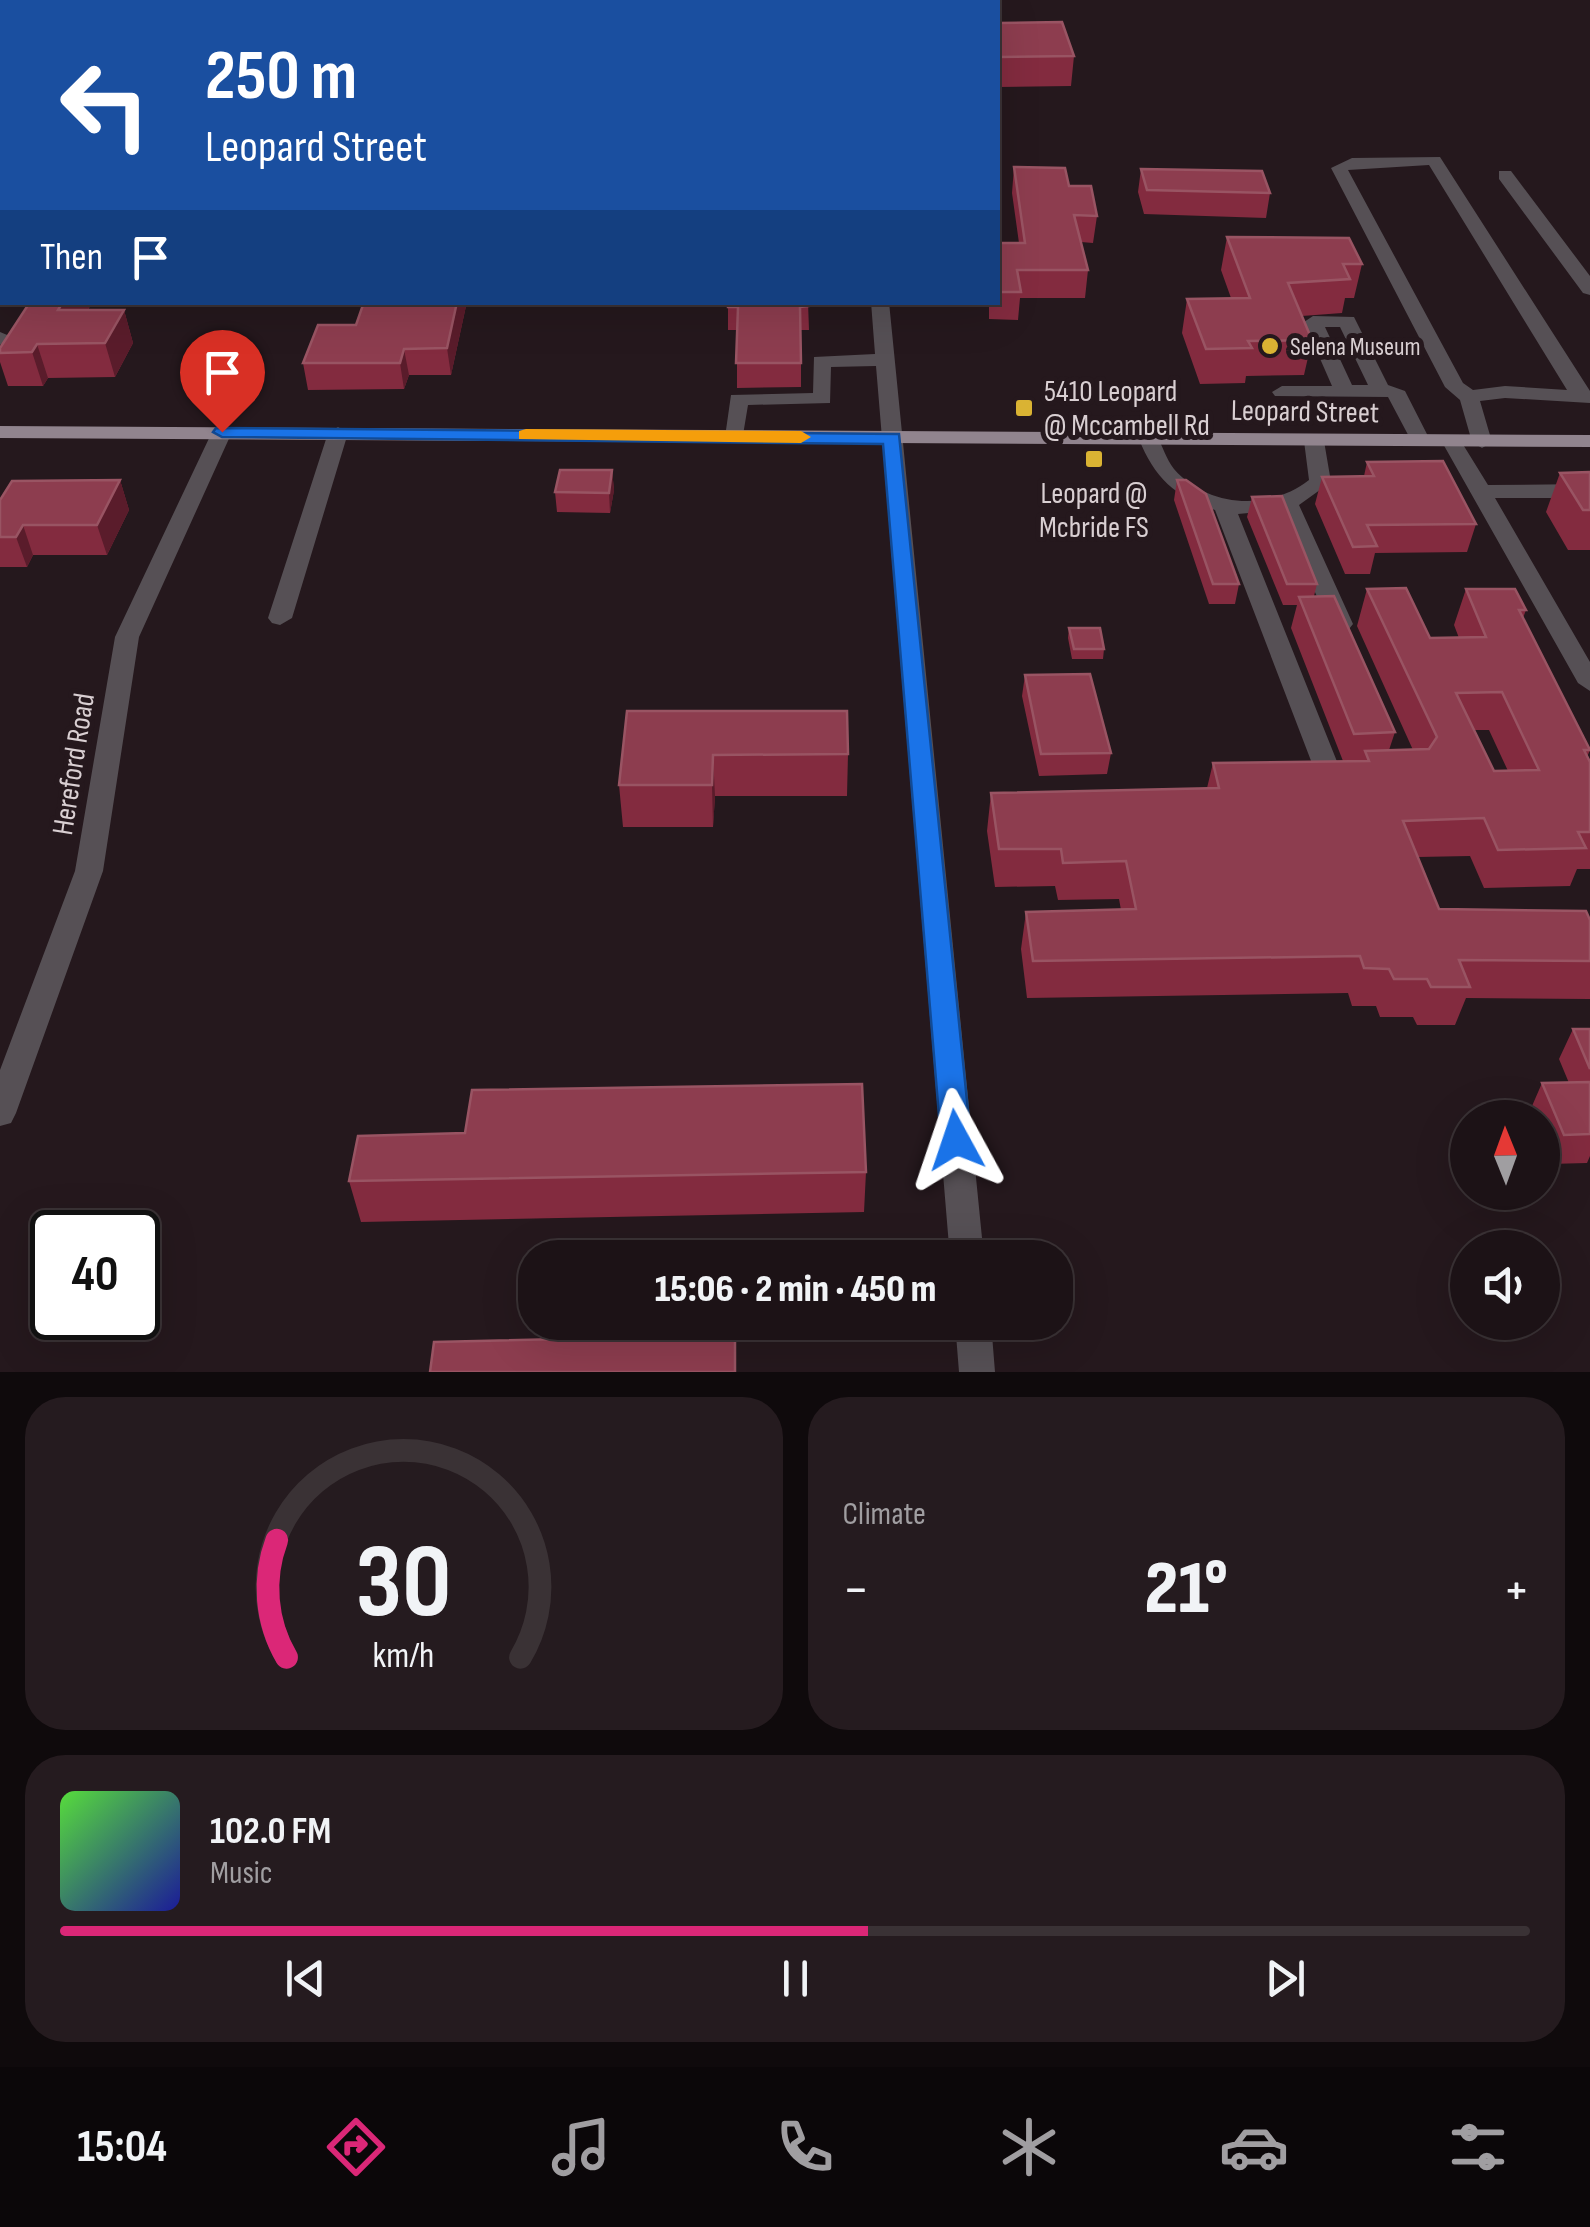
<!DOCTYPE html>
<meta charset="utf-8">
<style>
:root{--surface:#1c1216;--page:#251b1f;--text:#f1f3f6;--muted:#a09ea1;--line:#3a3235;--accent:#db2777}
body{margin:0;font-family:"Sofia Sans Condensed",sans-serif;background:var(--page);color:var(--text);height:100vh;display:flex;flex-direction:column;font-size:38px;white-space:nowrap}
*{box-sizing:border-box;margin:0}
p{font-size:32px;color:var(--muted)}
.icon{flex:none;width:55px;height:55px;fill:none;stroke:currentColor;stroke-width:2;stroke-linecap:round;stroke-linejoin:round}
.map{position:relative;height:1372px;overflow:hidden}
.drawer{display:flex;flex-direction:column;gap:25px;padding:25px;background:#0f0a0c;flex:1}
.drawer>*{flex:none}
.hud{position:absolute;left:0px;top:0px;width:1000px;height:305px;box-shadow:0 10px 40px #0002,0 0 0 2px var(--line);background:#1a4fa0;color:#fff;overflow:hidden}
.needle{width:65px;rotate:359deg}
.fabs{position:absolute;left:1450px;top:1100px;display:grid;gap:20px}
.fabs a{display:grid;place-items:center;width:110px;height:110px;border-radius:50%;background:var(--surface);box-shadow:0 10px 40px #0002,0 0 0 2px var(--line);font-size:50px}
.speed{position:absolute;left:30px;top:1210px;display:flex;gap:20px;font-size:50px;font-weight:700;text-align:center}
.speed>*{display:grid;place-content:center;width:130px;height:130px;border-radius:50%;background:var(--surface);box-shadow:0 10px 40px #0002,0 0 0 2px var(--line);line-height:1}
.speed .limit{border:5px solid #111;border-radius:15px;background:#fff;color:#111}
.pin{position:absolute;display:grid;place-items:center;width:85px;height:85px;color:#fff;margin:-102px -42px;border-radius:50% 50% 50% 0;rotate:-45deg;box-shadow:0 0 10px #0007}
.pin .icon{rotate:45deg}
.me{position:absolute;width:110px;margin:-55px;rotate:355deg;stroke-linejoin:round;filter:drop-shadow(0 0 8px #0008)}
.turn{display:flex;align-items:center;gap:35px;height:210px;padding:0 40px;font-size:45px}
.turn .icon{width:130px;height:130px;stroke-width:2.5}
.turn b{display:block;font-size:70px;line-height:85px}
.then{display:flex;align-items:center;height:95px;padding:0 40px;background:#0003;gap:20px;font-size:38px}
.big{font-size:75px;font-weight:800;line-height:1.1}
.drawer .tile{flex:1;display:flex;flex-direction:column;justify-content:center;gap:15px;min-width:0;padding:0 35px;border-radius:40px;background:var(--page)}
.drawer .dial{align-items:center;gap:0}
.dial svg{height:260px;overflow:visible;fill:none;stroke:var(--line);stroke-width:7;stroke-linecap:round;text-anchor:middle}
.dial text{fill:var(--text);stroke:none}
.song{display:flex;align-items:center;gap:30px}
.cover{width:120px;height:120px;border-radius:15px;background:linear-gradient(135deg,hsl(110 70% 55%),hsl(240 70% 35%))}
.played{height:10px;border-radius:5px;background:linear-gradient(90deg,var(--accent) 55%,var(--line) 55%)}
.keys{display:flex;justify-content:space-around;direction:ltr}
.heat{display:flex;justify-content:space-between;align-items:center;font-size:55px;direction:ltr}
.drawer .tiles{flex:1;display:grid;gap:25px;grid-template-columns:1fr 1fr}
.tile:last-child{grid-column:span 2}
.trip{position:absolute;left:518px;top:1240px;width:555px;height:100px;border-radius:40px;background:var(--surface);box-shadow:0 10px 40px #0002,0 0 0 2px var(--line);font-weight:800;line-height:100px;text-align:center}
.menu{display:flex;height:160px;justify-content:space-around;align-items:center;background:#0b0709;color:var(--muted)}
.menu .icon{width:70px;height:70px}
.menu .selected{color:var(--accent)}
.menu b{font-size:45px;color:var(--text)}
.map>svg:first-child{display:block}
.lines{fill:none;stroke-linecap:round;stroke-linejoin:round}
.minor{fill:#565055;fill-rule:evenodd}
.major{fill:#91848e;fill-rule:evenodd}
.wall{fill:#832b3f;fill-rule:evenodd}
.shaded-wall{fill:#5a1c2b}
.building{fill:#8d3d4f;stroke:#995463;stroke-width:2.5;fill-rule:evenodd}
.route{fill:#1a73e8;stroke:#114b97;stroke-width:2.5}
.slow{fill:#f59e0b}
.poi-dot{fill:#dab333;stroke:#25181d;stroke-width:4}
.labels{text-anchor:middle;stroke-width:10;stroke-linejoin:round;paint-order:stroke}
.far-poi-label{font-size:25px;fill:#d9cfd2;stroke:#25181d;text-anchor:start}
.poi-label{font-size:30px;fill:#d9cfd2;stroke:#25181d;text-anchor:start}
.street-label{font-size:30px;fill:#d9cfd2;stroke:#25181d}
</style>
<div class="map">
<svg width="1590" height="1372" viewBox="0 0 1590 1372">
<rect width="100%" height="100%" fill="#25181d"/>
<g class="lines">
<path class="minor" d="M 846,0 L 860,0 L 860,2 L 846,2 Z
M 0,65 L 2,65 L 2,73 L 0,73 Z
M 1440,157 L 1590,391 L 1590,403 L 1505,398 L 1480,401 L 1492,442 L 1482,448 L 1472,442 L 1460,400 L 1445,387 L 1331,168 L 1352,158 ZM 1429,165 L 1567,390 L 1505,386 L 1473,390 L 1463,383 L 1348,170 Z
M 1499,171 L 1511,171 L 1590,276 L 1590,295 L 1583,293 L 1499,179 Z
M 0,198 L 2,198 L 2,208 L 0,208 Z
M 871,302 L 889,302 L 984,1258 L 950,1258 L 876,366 L 831,367 L 830,403 L 748,405 L 742,441 L 728,441 L 725,437 L 731,395 L 813,393 L 814,357 L 875,354 Z
M 1313,316 L 1354,317 L 1388,385 L 1405,391 L 1431,442 L 1428,446 L 1414,446 L 1388,397 L 1275,396 L 1272,392 L 1282,386 L 1332,386 L 1304,322 ZM 1325,327 L 1340,327 L 1368,385 L 1352,385 Z
M 0,332 L 12,337 L 0,345 Z
M 222,426 L 232,432 L 139,637 L 103,871 L 16,1113 L 11,1123 L 0,1126 L 0,1070 L 75,871 L 115,637 L 212,432 Z
M 338,427 L 348,433 L 292,618 L 280,625 L 272,623 L 268,618 L 328,433 Z
M 1149,433 L 1156,435 C 1163,446 1166,459 1174,469 C 1208,508 1270,511 1309,480 L 1304,441 L 1314,435 L 1324,441 L 1331,482 L 1299,505 L 1353,624 L 1349,629 L 1333,629 L 1329,624 L 1279,510 L 1238,514 L 1340,769 L 1354,771 L 1358,778 L 1354,785 L 1322,786 L 1318,779 L 1215,510 C 1175,497 1154,477 1139,439 Z
M 1452,436 L 1459,438 L 1488,485 L 1590,484 L 1590,498 L 1495,498 L 1590,662 L 1590,691 L 1578,683 L 1442,442 Z
M 955,1322 L 991,1322 L 995,1372 L 959,1372 Z"/>
<path class="major" d="M 0,426 L 1590,435 L 1590,447 L 0,438 Z"/>
</g>
<path class="wall" d="M 998,23 L 1074,56 L 1071,86 L 998,87 Z
M 1014,167 L 1069,186 L 1097,216 L 1093,243 L 1081,242 L 1088,270 L 1085,298 L 1020,298 L 1018,320 L 989,319 L 989,302 L 998,302 L 998,243 L 1019,243 L 1012,193 Z
M 1141,169 L 1270,193 L 1266,218 L 1144,214 L 1138,192 Z
M 1227,237 L 1362,264 L 1354,298 L 1345,298 L 1342,313 L 1302,316 L 1312,340 L 1304,375 L 1246,376 L 1245,383 L 1200,384 L 1182,333 L 1187,299 L 1231,298 L 1221,270 Z
M 30,302 L 90,302 L 90,306 L 88,310 L 124,310 L 133,343 L 115,377 L 48,378 L 43,386 L 8,386 L 0,362 L 0,348 Z
M 728,302 L 808,302 L 809,330 L 801,330 L 801,387 L 737,388 L 737,330 L 728,330 Z
M 466,306 L 451,375 L 409,375 L 404,389 L 308,390 L 303,363 Z
M 1367,462 L 1476,524 L 1467,552 L 1375,553 L 1370,574 L 1345,574 L 1315,504 L 1322,477 L 1364,476 Z
M 612,470 L 614,490 L 610,513 L 557,512 L 555,492 Z
M 1590,472 L 1590,550 L 1568,550 L 1546,512 L 1560,473 Z
M 120,480 L 129,510 L 107,555 L 33,555 L 27,567 L 0,567 L 0,500 Z
M 1177,480 L 1239,584 L 1235,604 L 1209,604 L 1174,500 Z
M 1252,497 L 1317,584 L 1314,596 L 1395,732 L 1389,750 L 1413,750 L 1357,626 L 1367,589 L 1430,638 L 1459,638 L 1454,625 L 1466,589 L 1526,610 L 1523,618 L 1590,750 L 1587,757 L 1590,762 L 1590,869 L 1577,869 L 1570,886 L 1484,888 L 1470,856 L 1418,857 L 1439,909 L 1590,920 L 1590,999 L 1466,998 L 1455,1025 L 1417,1025 L 1413,1017 L 1380,1017 L 1376,1006 L 1352,1006 L 1348,993 L 1027,998 L 1021,949 L 1026,912 L 1121,910 L 1119,899 L 1058,900 L 1055,886 L 995,887 L 987,831 L 991,793 L 1207,788 L 1213,763 L 1343,761 L 1291,628 L 1297,605 L 1283,605 L 1247,517 ZM 1474,730 L 1489,730 L 1508,771 L 1494,771 Z
M 1069,628 L 1104,649 L 1103,659 L 1072,659 L 1068,638 Z
M 1025,675 L 1111,753 L 1107,774 L 1039,776 L 1022,696 Z
M 627,711 L 848,754 L 847,796 L 715,796 L 713,827 L 623,827 L 619,785 Z
M 1573,1029 L 1590,1029 L 1590,1156 L 1587,1163 L 1549,1164 L 1542,1148 L 1542,1118 L 1530,1118 L 1529,1113 L 1542,1083 L 1569,1083 L 1559,1059 Z
M 866,1172 L 864,1212 L 361,1222 L 349,1181 Z
M 615,1322 L 743,1322 L 743,1326 L 616,1332 Z"/>
<path class="shaded-wall" d="M 63,302 L 90,302 L 90,306 L 68,344 L 58,310 Z
M 457,302 L 465,302 L 466,306 L 451,375 L 447,348 Z
M 124,310 L 133,343 L 115,377 L 105,343 Z
M 37,344 L 48,378 L 43,386 L 32,352 Z
M 404,349 L 409,375 L 404,389 L 400,363 Z
M 612,470 L 614,490 L 610,513 L 609,493 Z
M 120,480 L 129,510 L 107,555 L 97,525 Z
M 23,525 L 33,555 L 27,567 L 16,537 Z
M 713,755 L 715,796 L 713,827 L 712,785 Z"/>
<path class="building" d="M 1062,22 L 1074,56 L 1000,57 L 998,46 L 998,23 Z
M 1014,167 L 1065,168 L 1069,186 L 1091,186 L 1097,216 L 1074,215 L 1088,270 L 1017,270 L 1021,292 L 998,292 L 998,243 L 1025,243 Z
M 1141,169 L 1262,171 L 1270,193 L 1147,190 Z
M 1227,237 L 1349,238 L 1362,264 L 1343,264 L 1350,279 L 1288,283 L 1312,340 L 1248,341 L 1252,348 L 1206,349 L 1187,299 L 1250,298 Z
M 30,302 L 63,302 L 58,310 L 124,310 L 105,343 L 37,344 L 32,352 L 0,353 L 0,348 Z
M 364,302 L 457,302 L 447,348 L 404,349 L 400,363 L 303,363 L 318,325 L 356,325 Z
M 728,302 L 808,302 L 809,306 L 800,307 L 801,363 L 736,363 L 738,307 L 728,307 Z
M 1443,461 L 1476,524 L 1367,525 L 1377,546 L 1353,547 L 1322,477 L 1374,476 L 1367,462 Z
M 560,470 L 612,470 L 609,493 L 555,492 Z
M 1590,472 L 1590,510 L 1583,510 L 1560,473 Z
M 120,480 L 97,525 L 23,525 L 16,537 L 0,537 L 0,500 L 12,481 Z
M 1177,480 L 1186,480 L 1206,494 L 1239,584 L 1213,584 Z
M 1282,496 L 1317,584 L 1287,584 L 1252,497 Z
M 1406,588 L 1430,638 L 1486,637 L 1466,589 L 1515,589 L 1526,610 L 1519,610 L 1590,750 L 1584,750 L 1590,762 L 1590,832 L 1578,832 L 1586,848 L 1498,850 L 1484,818 L 1403,821 L 1439,909 L 1586,911 L 1590,920 L 1590,961 L 1459,960 L 1470,987 L 1431,987 L 1427,979 L 1394,979 L 1389,969 L 1364,968 L 1360,956 L 1033,961 L 1026,912 L 1136,909 L 1126,861 L 1063,863 L 1061,849 L 999,849 L 991,793 L 1219,788 L 1213,763 L 1369,761 L 1365,751 L 1429,749 L 1437,737 L 1367,589 ZM 1502,692 L 1539,770 L 1494,771 L 1456,693 Z
M 1334,596 L 1395,732 L 1354,734 L 1299,597 Z
M 1069,628 L 1100,628 L 1104,649 L 1074,649 Z
M 1090,674 L 1111,753 L 1041,754 L 1025,675 Z
M 627,711 L 847,711 L 848,754 L 713,755 L 712,785 L 619,785 Z
M 1573,1029 L 1590,1029 L 1590,1069 Z
M 1590,1082 L 1590,1134 L 1564,1135 L 1542,1083 Z
M 862,1084 L 866,1172 L 349,1181 L 358,1136 L 465,1133 L 472,1090 Z
M 710,1250 L 710,1258 L 632,1258 L 632,1253 Z
M 735,1335 L 735,1372 L 430,1372 L 434,1342 Z"/>
<path class="route" d="M 216,428 L 899,434 L 971,1140 L 966,1149 L 956,1153 L 946,1149 L 941,1140 L 883,444 L 222,437 L 213,432 Z"/>
<path class="slow" d="M 526,429 L 801,431 L 811,437 L 801,443 L 519,439 L 519,431 Z"/>
<g class="poi-dot">
<circle cx="1270" cy="346" r="10"/>
<rect x="1014" y="398" width="20" height="20" rx="5"/>
<rect x="1084" y="449" width="20" height="20" rx="5"/>
</g>
<g class="labels">
<g class="far-poi-label">
<text x="1290" y="355">Selena Museum</text>
</g>
<g class="poi-label">
<text x="1044" y="401">5410 Leopard<tspan x="1044" dy="34">@ Mccambell Rd</tspan></text>
<text x="1094" y="503" text-anchor="middle">Leopard @<tspan x="1094" dy="34">Mcbride FS</tspan></text>
</g>
<g class="street-label">
<text transform="translate(1305 411) rotate(1)" y="10">Leopard Street</text>
<text transform="translate(73 764) rotate(-81)" y="10">Hereford Road</text>
</g>
</g>
</svg>
<div class="fabs">
<a><svg class="needle" viewBox="-14 -14 28 28"><path d="M0-13l5 13h-10z" fill="#e53935"/><path d="M0 13l5-13h-10z" fill="#a09ea1"/></svg></a>
<a><svg class="icon" aria-label="sound" viewBox="0 0 24 24"><path d="M4 9h4l5-4v14l-5-4H4zM17 9q2 3 0 6"/></svg></a>
</div>
<div class="speed"><div class="limit">40</div></div>
<div class="pin" style="left:222px;top:432px;background:#d93025"><svg class="icon" aria-label="arrive" viewBox="0 0 24 24"><path d="M6 21V4h12l-3 4 3 4H6"/></svg></div>
<svg class="me" style="left:956px;top:1140px" viewBox="-20 -20 40 40"><path d="M0-17L14 15 0 8-14 15z" fill="#1a73e8" stroke="#fff" stroke-width="4"/></svg>
<div class="trip">15:06 · 2 min · 450 m</div>
<div class="hud">
<div class="turn"><svg class="icon" aria-label="left" viewBox="0 0 24 24"><path d="M17 20v-9H6M10 6l-5 5 5 5"/></svg><div><b>250 m</b>Leopard Street</div></div>
<div class="then">Then<svg class="icon" aria-label="arrive" viewBox="0 0 24 24"><path d="M6 21V4h12l-3 4 3 4H6"/></svg></div>
</div>
</div>
<section class="drawer">
<div class="tiles">
<div class="tile dial"><svg viewBox="0 0 100 80">
<path d="M14 69A42 42 0 1 1 86 69"/>
<path d="M14 69A42 42 0 0 1 11 33" stroke="#db2777"/>
<text x="50" y="56" font-size="32" font-weight="700">30</text>
<text x="50" y="72" font-size="11">km/h</text>
</svg></div>
<div class="tile"><p>Climate</p>
<div class="heat"><a>−</a><b class="big">21°</b><a>+</a></div>
</div>
<div class="tile">
<div class="song"><i class="cover"></i><div><b>102.0 FM</b><p>Music</p></div></div>
<div class="played"></div>
<div class="keys"><svg class="icon" aria-label="previous" viewBox="0 0 24 24"><path d="M18 5L8 12l10 7zM5 5v14"/></svg><svg class="icon" aria-label="pause" viewBox="0 0 24 24"><path d="M8 5v14M16 5v14"/></svg><svg class="icon" aria-label="next" viewBox="0 0 24 24"><path d="M6 5l10 7-10 7zM19 5v14"/></svg></div>
</div>
</div>
</section>
<nav class="menu">
<b>15:04</b>
<svg class="icon selected" aria-label="directions" viewBox="0 0 24 24"><path d="M12 3l9 9-9 9-9-9zM9 14v-3h6M13 9l2 2-2 2"/></svg>
<svg class="icon" aria-label="music" viewBox="0 0 24 24"><path d="M9 18V5l10-2v13"/><circle cx="6" cy="18" r="3"/><circle cx="16" cy="16" r="3"/></svg>
<svg class="icon" aria-label="phone" viewBox="0 0 24 24"><path d="M5 4h4l2 5-3 2q2 4 5 5l2-3 5 2v4C11 20 4 13 5 4z"/></svg>
<svg class="icon" aria-label="climate" viewBox="0 0 24 24"><path d="M12 3v18M4 7l16 10M4 17L20 7"/></svg>
<svg class="icon" aria-label="car" viewBox="0 0 24 24"><path d="M5 17H2v-5l4-1 3-4h7l3 4 3 1v5h-3M9 17h6M6 11h13"/><circle cx="7" cy="17" r="2"/><circle cx="17" cy="17" r="2"/></svg>
<svg class="icon" aria-label="filters" viewBox="0 0 24 24"><path d="M4 7h16M4 17h16"/><circle cx="9" cy="7" r="2"/><circle cx="15" cy="17" r="2"/></svg>
</nav>
